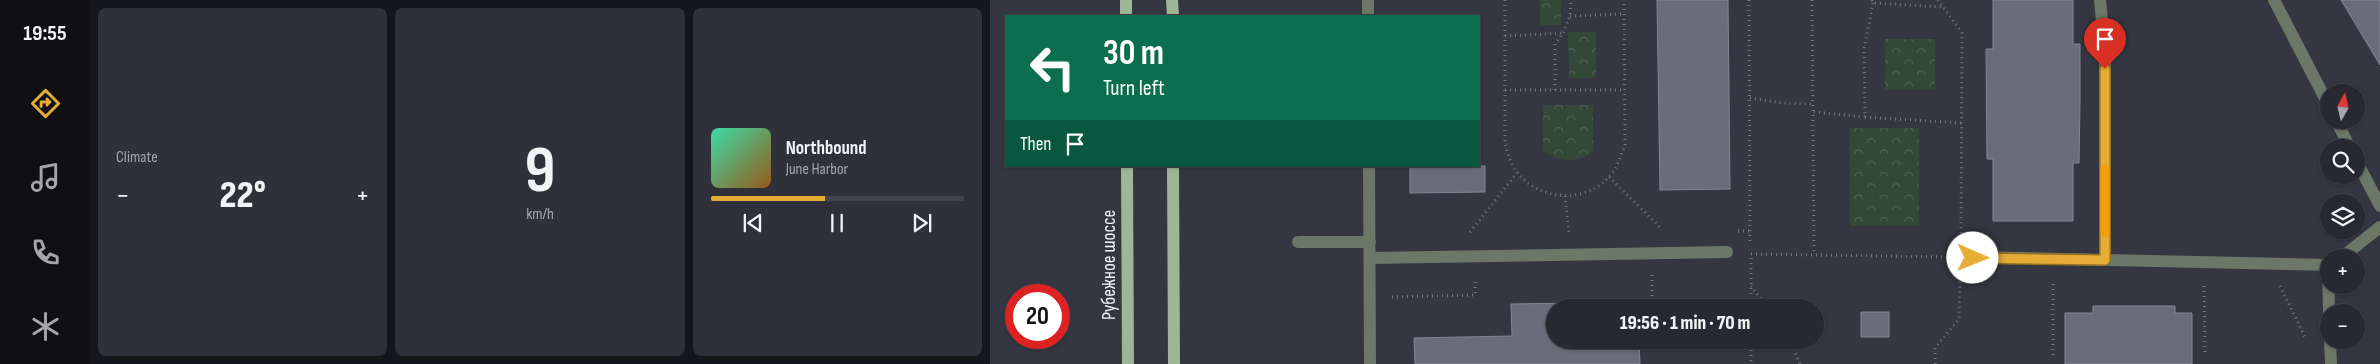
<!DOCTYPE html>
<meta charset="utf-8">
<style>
:root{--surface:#272831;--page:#2f3039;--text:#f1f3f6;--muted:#a4a6ab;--line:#43444d;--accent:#e5ad35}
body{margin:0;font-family:"Sofia Sans Condensed",sans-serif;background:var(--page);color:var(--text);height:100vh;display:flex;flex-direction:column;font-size:19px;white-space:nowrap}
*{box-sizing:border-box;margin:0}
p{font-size:16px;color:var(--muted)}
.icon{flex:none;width:28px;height:28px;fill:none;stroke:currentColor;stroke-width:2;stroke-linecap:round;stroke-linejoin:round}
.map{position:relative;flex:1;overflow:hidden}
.panel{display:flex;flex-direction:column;gap:8px;padding:8px;background:#15161b;width:900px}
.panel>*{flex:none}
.top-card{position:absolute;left:15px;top:15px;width:475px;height:152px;border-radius:0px;box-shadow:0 1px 4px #0004,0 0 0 1px var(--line);background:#0b6e4f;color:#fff;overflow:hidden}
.needle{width:32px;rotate:8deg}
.fabs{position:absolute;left:1330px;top:84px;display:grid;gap:10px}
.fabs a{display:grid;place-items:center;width:45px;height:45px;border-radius:50%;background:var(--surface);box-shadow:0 1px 4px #0004,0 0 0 1px var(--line);font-size:25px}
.speed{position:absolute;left:15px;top:284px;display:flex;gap:10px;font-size:25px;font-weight:700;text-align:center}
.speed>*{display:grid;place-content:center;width:65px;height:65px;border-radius:50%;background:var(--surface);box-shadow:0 1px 4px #0004,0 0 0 1px var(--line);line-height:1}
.speed .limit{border:8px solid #d22;background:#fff;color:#111}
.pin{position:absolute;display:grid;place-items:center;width:42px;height:42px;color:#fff;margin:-51px -21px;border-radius:50% 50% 50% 0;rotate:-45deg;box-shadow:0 0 5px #0007}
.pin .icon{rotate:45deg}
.me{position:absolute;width:55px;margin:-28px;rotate:91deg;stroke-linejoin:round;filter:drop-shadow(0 0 4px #0008)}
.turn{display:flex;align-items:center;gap:18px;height:105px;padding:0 15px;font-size:22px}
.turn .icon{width:65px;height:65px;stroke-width:2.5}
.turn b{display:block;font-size:35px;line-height:42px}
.then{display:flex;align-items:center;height:48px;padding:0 15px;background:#0003;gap:10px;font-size:19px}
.big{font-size:38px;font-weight:800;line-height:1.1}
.panel .tile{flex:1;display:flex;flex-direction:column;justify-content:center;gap:8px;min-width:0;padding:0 18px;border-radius:8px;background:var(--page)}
.panel .dial{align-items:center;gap:0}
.dial b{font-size:65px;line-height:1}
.song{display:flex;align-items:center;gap:15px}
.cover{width:60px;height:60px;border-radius:8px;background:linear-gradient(135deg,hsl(160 70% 55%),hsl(30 70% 35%))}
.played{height:5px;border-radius:2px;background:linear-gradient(90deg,var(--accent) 45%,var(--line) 45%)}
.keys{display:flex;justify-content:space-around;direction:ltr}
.heat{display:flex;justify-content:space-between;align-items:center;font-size:28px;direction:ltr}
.panel .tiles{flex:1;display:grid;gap:8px;grid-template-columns:repeat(3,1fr)}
.trip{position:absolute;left:556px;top:299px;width:278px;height:50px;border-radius:25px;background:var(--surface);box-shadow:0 1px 4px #0004,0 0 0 1px var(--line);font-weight:800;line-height:50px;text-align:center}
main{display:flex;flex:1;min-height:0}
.dock{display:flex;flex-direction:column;width:90px;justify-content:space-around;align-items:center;background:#101014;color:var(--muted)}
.dock .icon{width:35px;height:35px}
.dock .selected{color:var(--accent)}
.dock b{font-size:22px;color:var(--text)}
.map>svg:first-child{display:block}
.park{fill:url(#park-crowns)}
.building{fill:#6a6c79;stroke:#848693}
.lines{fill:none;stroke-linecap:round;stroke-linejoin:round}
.path{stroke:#757781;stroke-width:3;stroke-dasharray:1 4;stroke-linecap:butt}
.minor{stroke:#6b7767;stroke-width:12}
.major{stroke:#9eb695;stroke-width:12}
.route-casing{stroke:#957022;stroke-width:12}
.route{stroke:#e5ad35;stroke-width:9}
.slow{stroke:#f59e0b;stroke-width:9}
.labels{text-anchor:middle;stroke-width:4.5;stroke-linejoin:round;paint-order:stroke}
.street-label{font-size:19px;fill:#f1f2fa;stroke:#343641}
</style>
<main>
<nav class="dock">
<b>19:55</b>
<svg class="icon selected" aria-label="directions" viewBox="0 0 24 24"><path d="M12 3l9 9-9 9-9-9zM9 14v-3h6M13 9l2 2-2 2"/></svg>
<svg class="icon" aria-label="music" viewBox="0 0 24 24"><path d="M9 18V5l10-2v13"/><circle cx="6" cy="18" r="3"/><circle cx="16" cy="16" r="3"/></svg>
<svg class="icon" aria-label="phone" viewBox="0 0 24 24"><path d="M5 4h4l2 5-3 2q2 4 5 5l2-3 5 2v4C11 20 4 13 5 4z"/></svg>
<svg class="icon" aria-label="climate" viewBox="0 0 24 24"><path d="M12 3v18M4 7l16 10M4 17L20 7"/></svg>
</nav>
<section class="panel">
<div class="tiles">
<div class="tile"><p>Climate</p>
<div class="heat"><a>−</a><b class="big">22°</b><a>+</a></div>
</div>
<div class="tile dial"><b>9</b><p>km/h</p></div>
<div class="tile">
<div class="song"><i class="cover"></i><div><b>Northbound</b><p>June Harbor</p></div></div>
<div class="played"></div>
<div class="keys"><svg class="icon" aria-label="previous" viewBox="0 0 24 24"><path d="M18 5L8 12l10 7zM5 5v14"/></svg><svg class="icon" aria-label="pause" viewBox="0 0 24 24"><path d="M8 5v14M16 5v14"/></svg><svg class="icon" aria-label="next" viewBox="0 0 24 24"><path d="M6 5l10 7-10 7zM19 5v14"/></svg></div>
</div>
</div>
</section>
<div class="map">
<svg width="1390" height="364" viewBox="0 0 1390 364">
<defs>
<pattern id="park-crowns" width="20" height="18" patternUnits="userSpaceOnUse" patternTransform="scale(1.25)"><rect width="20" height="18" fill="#344837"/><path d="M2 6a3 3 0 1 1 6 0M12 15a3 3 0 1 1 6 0" fill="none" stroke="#526355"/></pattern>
</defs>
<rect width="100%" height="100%" fill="#343641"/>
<path class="park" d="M 550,0 L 571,0 L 571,25 L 550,25 Z
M 578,32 L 606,32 L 606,78 L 579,78 Z
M 895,39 L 945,39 L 945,90 L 895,90 Z
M 553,105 L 603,105 L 603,151 C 587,164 569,162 553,151 Z
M 860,128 L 929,128 L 929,226 L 860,226 Z"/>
<path class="building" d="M 667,0 L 738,0 L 740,189 L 670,190 Z
M 1003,0 L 1083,0 L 1083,44 L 1090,44 L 1090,103 L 1089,163 L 1083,163 L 1083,221 L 1003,221 L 1003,159 L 997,159 L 996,49 L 1003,49 Z
M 1351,0 L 1390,0 L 1390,65 Z
M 420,166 L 495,166 L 495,192 L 420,193 Z
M 649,302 L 649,308 L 565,308 L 565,340 L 649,340 L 650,364 L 425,364 L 424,338 L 522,336 L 521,304 Z
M 1103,306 L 1185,306 L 1185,313 L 1202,313 L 1202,364 L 1075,364 L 1075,313 L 1103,313 Z
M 871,312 L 899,312 L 899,337 L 871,337 Z"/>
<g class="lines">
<path class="path" d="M 515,0 L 515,144 C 518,154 521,164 527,172 C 549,201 595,204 619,177 C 627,168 631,156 635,145 L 634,0
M 759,0 L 760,244
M 822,0 L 824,255
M 882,0 L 883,3 L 953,7
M 948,0 L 972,33 L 971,237
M 883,3 L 874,49 L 875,117 L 971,123
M 580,16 L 634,14
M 515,36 L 573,33
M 515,90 L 634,90
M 565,90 L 565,44 L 573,33 L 580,16 L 581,0
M 760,98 L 793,103 L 824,104
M 824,112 L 875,117
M 619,177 L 672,229
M 575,196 L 579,232
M 748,231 L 760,231
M 480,232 L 527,173
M 761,254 L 960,257
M 761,258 L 761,308
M 662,275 L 662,308
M 761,286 L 778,308
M 1214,286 L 1215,354
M 1290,286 L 1316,339
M 402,297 L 485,295 L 485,280
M 761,340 L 761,364
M 799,340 L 810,364
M 1063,355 L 1063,283
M 945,364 L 945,348 L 969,319 L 970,276"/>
<path class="minor" d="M 378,0 L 378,16
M 1110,0 L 1115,53 L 1115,259
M 1284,0 L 1339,106
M 1346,120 L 1360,148
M 1366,160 L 1390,206
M 379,166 L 380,364
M 308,242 L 380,242
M 983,257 L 1339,265
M 380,258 L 737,252
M 1351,258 L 1390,227
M 1338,266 L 1339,312
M 1340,340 L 1341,364"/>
<path class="major" d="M 136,0 L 136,16
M 182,0 L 183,16
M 137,166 L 138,364
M 183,166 L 184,364"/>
</g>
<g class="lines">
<g class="route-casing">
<path id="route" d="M 983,258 L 1115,260 L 1115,69"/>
</g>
<use href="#route" class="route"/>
<path class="slow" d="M 1115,233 L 1115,169"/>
</g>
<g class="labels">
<g class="street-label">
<text transform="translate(118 265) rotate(-90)" y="7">Рубежное шоссе</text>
</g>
</g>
</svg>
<div class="fabs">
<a><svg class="needle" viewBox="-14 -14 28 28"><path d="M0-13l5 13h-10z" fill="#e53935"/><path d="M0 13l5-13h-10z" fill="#a4a6ab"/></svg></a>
<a><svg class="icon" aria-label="search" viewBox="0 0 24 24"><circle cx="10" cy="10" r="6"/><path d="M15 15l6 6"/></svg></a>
<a><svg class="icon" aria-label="layers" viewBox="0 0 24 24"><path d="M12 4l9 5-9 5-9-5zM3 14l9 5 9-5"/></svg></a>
<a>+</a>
<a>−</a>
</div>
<div class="speed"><div class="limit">20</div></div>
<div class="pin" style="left:1115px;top:69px;background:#d93025"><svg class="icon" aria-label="arrive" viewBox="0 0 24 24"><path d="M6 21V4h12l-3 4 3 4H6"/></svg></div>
<svg class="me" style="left:983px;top:258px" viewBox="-20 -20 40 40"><circle r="19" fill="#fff"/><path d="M0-13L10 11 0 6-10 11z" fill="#e5ad35"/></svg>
<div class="trip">19:56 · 1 min · 70 m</div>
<div class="top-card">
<div class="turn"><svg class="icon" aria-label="left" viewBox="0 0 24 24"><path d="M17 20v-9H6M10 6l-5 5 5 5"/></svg><div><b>30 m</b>Turn left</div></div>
<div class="then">Then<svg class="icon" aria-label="arrive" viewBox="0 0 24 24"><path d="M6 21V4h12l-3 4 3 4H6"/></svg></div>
</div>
</div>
</main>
